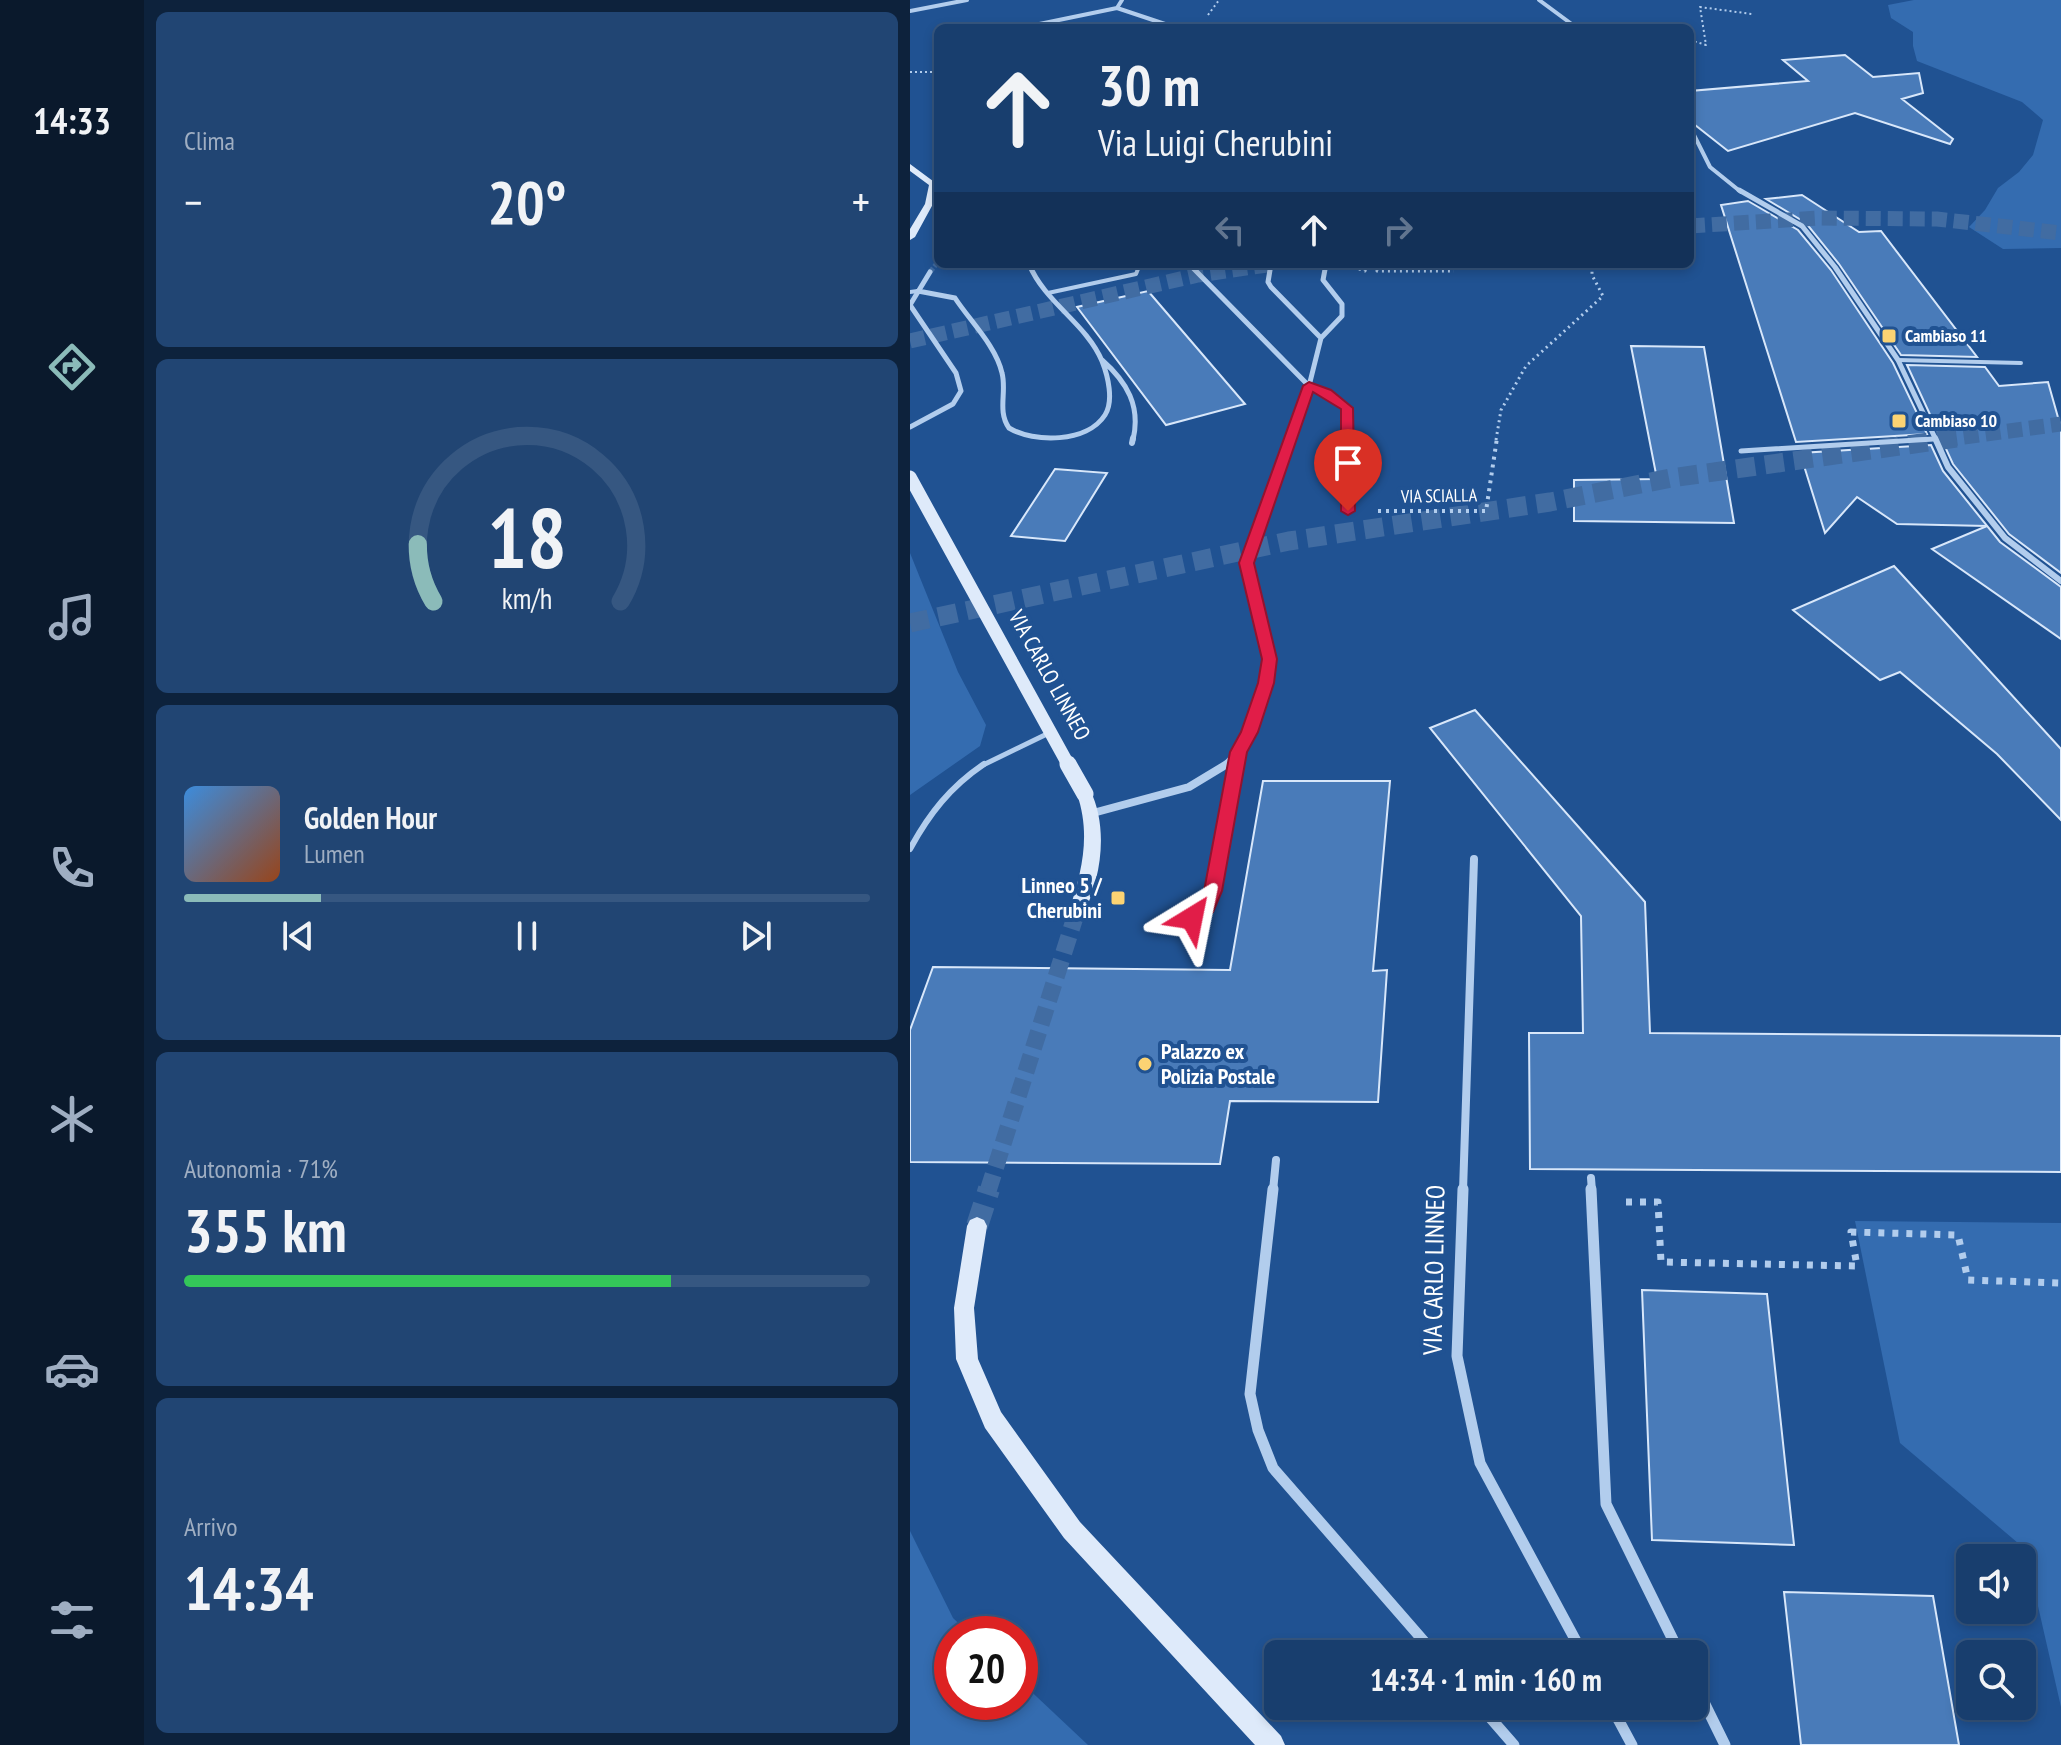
<!DOCTYPE html>
<html lang="it">
<meta charset="utf-8">
<style>
:root{--surface:#183e6e;--page:#214573;--text:#f1f3f6;--muted:#9faec2;--line:#365781;--accent:#8bbbb9}
body{margin:0;font-family:"PT Sans Narrow",sans-serif;background:var(--page);color:var(--text);height:100vh;display:flex;flex-direction:column;font-size:30px;white-space:nowrap}
*{box-sizing:border-box;margin:0}
p{font-size:26px;color:var(--muted)}
.icon{flex:none;width:44px;height:44px;fill:none;stroke:currentColor;stroke-width:2;stroke-linecap:round;stroke-linejoin:round}
.map{position:relative;flex:1;overflow:hidden}
.panel{display:flex;flex-direction:column;gap:12px;padding:12px;background:#0d223c;width:766px}
.panel>*{flex:none}
.hud{position:absolute;left:24px;top:24px;width:760px;height:244px;border-radius:12px;box-shadow:0 4px 12px #0003,0 0 0 2px var(--line);background:#183e6e;color:var(--text);overflow:hidden}
.tools{position:absolute;left:1046px;top:1544px;display:grid;gap:16px}
.tools a{display:grid;place-items:center;width:80px;height:80px;border-radius:12px;background:var(--surface);box-shadow:0 4px 12px #0003,0 0 0 2px var(--line);font-size:40px}
.speed{position:absolute;left:24px;top:1616px;display:flex;gap:16px;font-size:40px;font-weight:700;text-align:center}
.speed>*{display:grid;place-content:center;width:104px;height:104px;border-radius:50%;background:var(--surface);box-shadow:0 4px 12px #0003,0 0 0 2px var(--line);line-height:1}
.speed .limit{border:12px solid #d22;background:#fff;color:#111}
.pin{position:absolute;display:grid;place-items:center;width:68px;height:68px;color:#fff;margin:-82px -34px;border-radius:50% 50% 50% 0;rotate:-45deg;box-shadow:0 0 8px #0007}
.pin .icon{rotate:45deg}
.me{position:absolute;width:88px;margin:-44px;rotate:35deg;stroke-linejoin:round;filter:drop-shadow(0 0 6px #0008)}
.turn{display:flex;align-items:center;gap:28px;height:168px;padding:0 32px;font-size:36px}
.turn .icon{width:104px;height:104px;stroke-width:2.5}
.turn b{display:block;font-size:56px;line-height:68px}
.lanes{display:flex;align-items:center;height:76px;padding:0 32px;background:#0003;justify-content:center;gap:40px;direction:ltr}
.lanes .off{opacity:.35}
.big{font-size:60px;font-weight:600;line-height:1.1}
.panel .tile{flex:1;display:flex;flex-direction:column;justify-content:center;gap:12px;min-width:0;padding:0 28px;border-radius:12px;background:var(--page)}
.panel .dial{align-items:center;gap:0}
.dial svg{height:208px;overflow:visible;fill:none;stroke:var(--line);stroke-width:7;stroke-linecap:round;text-anchor:middle}
.dial text{fill:var(--text);stroke:none}
.song{display:flex;align-items:center;gap:24px}
.cover{width:96px;height:96px;border-radius:12px;background:linear-gradient(135deg,hsl(210 70% 55%),hsl(20 70% 35%))}
.played{height:8px;border-radius:4px;background:linear-gradient(90deg,var(--accent) 20%,var(--line) 20%)}
.keys{display:flex;justify-content:space-around;direction:ltr}
.heat{display:flex;justify-content:space-between;align-items:center;font-size:44px;direction:ltr}
.charge{height:12px;border-radius:6px;background:linear-gradient(90deg,#34c759 71%,var(--line) 0)}
.trip{position:absolute;left:354px;top:1640px;width:444px;height:80px;border-radius:12px;background:var(--surface);box-shadow:0 4px 12px #0003,0 0 0 2px var(--line);font-weight:600;line-height:80px;text-align:center}
main{display:flex;flex:1;min-height:0}
.tabs{display:flex;flex-direction:column;width:144px;justify-content:space-around;align-items:center;background:#0a192c;color:var(--muted)}
.tabs .icon{width:56px;height:56px}
.tabs .on{color:var(--accent)}
.tabs b{font-size:36px;color:var(--text)}
.map>svg:first-child{display:block}
.green{fill:#346cb0}
.building{fill:#497bb9;stroke:#d8e7fa;stroke-width:2}
.lines{fill:none;stroke-linecap:round;stroke-linejoin:round}
.street-tunnel{stroke:#416ca2;stroke-width:5;stroke-dasharray:5 2;stroke-linecap:butt}
.secondary-tunnel-far1{stroke:#416ca2;stroke-width:17;stroke-dasharray:17 8;stroke-linecap:butt}
.secondary-tunnel{stroke:#416ca2;stroke-width:22;stroke-dasharray:22 11;stroke-linecap:butt}
.highway-tunnel-far1{stroke:#416ca2;stroke-width:15;stroke-dasharray:15 7;stroke-linecap:butt}
.highway-tunnel{stroke:#416ca2;stroke-width:19;stroke-dasharray:19 10;stroke-linecap:butt}
.path-far3{stroke:#b2cded;stroke-width:2;stroke-dasharray:2 3;stroke-linecap:butt}
.path-far2{stroke:#b2cded;stroke-width:3;stroke-dasharray:2 4;stroke-linecap:butt}
.path-far1{stroke:#b2cded;stroke-width:4;stroke-dasharray:3 5;stroke-linecap:butt}
.path{stroke:#b2cded;stroke-width:7;stroke-dasharray:6 8;stroke-linecap:butt}
.lane-far2{stroke:#b2cded;stroke-width:4}
.lane-far1{stroke:#b2cded;stroke-width:5}
.lane{stroke:#b2cded;stroke-width:6}
.street-far4{stroke:#b2cded;stroke-width:4}
.street-far3{stroke:#b2cded;stroke-width:5}
.street-far2{stroke:#b2cded;stroke-width:6}
.street-far1{stroke:#b2cded;stroke-width:8}
.street{stroke:#b2cded;stroke-width:11}
.secondary{fill:#deeafa;fill-rule:evenodd}
.secondary-bridge-far1{stroke:#deeafa;stroke-width:13}
.secondary-bridge{stroke:#deeafa;stroke-width:17}
.route{fill:#e11d48;stroke:#92132f;stroke-width:2}
.poi-dot{fill:#fbd373;stroke:#205292;stroke-width:3}
.labels{text-anchor:middle;stroke-width:8;stroke-linejoin:round;paint-order:stroke}
.far-poi-label{font-size:18px;font-weight:bold;fill:#fff;stroke:#205292;text-anchor:start}
.far-street-label{font-size:18px;fill:#fff;stroke:#205292}
.street-label{font-size:22px;fill:#fff;stroke:#205292}
.poi-label{font-size:22px;font-weight:bold;fill:#fff;stroke:#205292;text-anchor:end}
.near-street-label{font-size:26px;fill:#fff;stroke:#205292}
</style>
<main>
<nav class="tabs">
<b>14:33</b>
<svg class="icon on" aria-label="directions" viewBox="0 0 24 24"><path d="M12 3l9 9-9 9-9-9zM9 14v-3h6M13 9l2 2-2 2"/></svg>
<svg class="icon" aria-label="music" viewBox="0 0 24 24"><path d="M9 18V5l10-2v13"/><circle cx="6" cy="18" r="3"/><circle cx="16" cy="16" r="3"/></svg>
<svg class="icon" aria-label="phone" viewBox="0 0 24 24"><path d="M5 4h4l2 5-3 2q2 4 5 5l2-3 5 2v4C11 20 4 13 5 4z"/></svg>
<svg class="icon" aria-label="climate" viewBox="0 0 24 24"><path d="M12 3v18M4 7l16 10M4 17L20 7"/></svg>
<svg class="icon" aria-label="car" viewBox="0 0 24 24"><path d="M5 17H2v-5l4-1 3-4h7l3 4 3 1v5h-3M9 17h6M6 11h13"/><circle cx="7" cy="17" r="2"/><circle cx="17" cy="17" r="2"/></svg>
<svg class="icon" aria-label="filters" viewBox="0 0 24 24"><path d="M4 7h16M4 17h16"/><circle cx="9" cy="7" r="2"/><circle cx="15" cy="17" r="2"/></svg>
</nav>
<section class="panel">
<div class="tile"><p>Clima</p>
<div class="heat"><a>−</a><b class="big">20°</b><a>+</a></div>
</div>
<div class="tile dial"><svg viewBox="0 0 100 80">
<path d="M14 69A42 42 0 1 1 86 69"/>
<path d="M14 69A42 42 0 0 1 8 47" stroke="#8bbbb9"/>
<text x="50" y="56" font-size="32" font-weight="700">18</text>
<text x="50" y="72" font-size="11">km/h</text>
</svg></div>
<div class="tile">
<div class="song"><i class="cover"></i><div><b>Golden Hour</b><p>Lumen</p></div></div>
<div class="played"></div>
<div class="keys"><svg class="icon" aria-label="previous" viewBox="0 0 24 24"><path d="M18 5L8 12l10 7zM5 5v14"/></svg><svg class="icon" aria-label="pause" viewBox="0 0 24 24"><path d="M8 5v14M16 5v14"/></svg><svg class="icon" aria-label="next" viewBox="0 0 24 24"><path d="M6 5l10 7-10 7zM19 5v14"/></svg></div>
</div>
<div class="tile"><p>Autonomia · 71%</p><b class="big">355 km</b><div class="charge"></div></div>
<div class="tile"><p>Arrivo</p><b class="big">14:34</b></div>
</section>
<div class="map">
<svg width="1151" height="1745" viewBox="0 0 1151 1745">
<rect width="100%" height="100%" fill="#205292"/>
<path class="green" d="M 1004,0 L 1151,0 L 1151,248 L 1093,249 L 1059,227 L 1075,210 L 1088,188 L 1109,172 L 1123,155 L 1133,120 L 1112,102 L 1007,61 L 1003,46 L 1003,32 L 981,18 L 978,5 Z
M 0,553 L 48,672 L 76,725 L 70,746 L 0,795 Z
M 945,1221 L 1151,1223 L 1151,1707 L 1115,1549 L 990,1443 Z
M 0,1531 L 43,1618 L 60,1634 L 42,1634 L 42,1702 L 110,1702 L 110,1681 L 178,1745 L 0,1745 Z"/>
<path class="building" d="M 935,55 L 963,77 L 1009,73 L 1013,93 L 992,99 L 1043,139 L 1040,144 L 945,113 L 818,151 L 780,121 L 780,91 L 898,81 L 873,60 Z
M 892,195 L 949,232 L 971,231 L 1067,357 L 991,355 L 929,264 L 896,223 L 856,199 Z
M 838,201 L 888,230 L 921,270 L 983,363 L 1017,434 L 886,442 L 811,205 Z
M 238,291 L 335,404 L 256,425 L 167,307 Z
M 721,346 L 794,347 L 824,523 L 664,521 L 664,480 L 747,479 Z
M 997,365 L 1075,367 L 1089,386 L 1138,382 L 1151,428 L 1151,573 L 1099,534 L 1043,464 Z
M 1021,445 L 1033,471 L 1090,542 L 1151,587 L 1151,639 L 1022,549 L 1077,526 L 987,524 L 947,497 L 915,533 L 890,453 Z
M 145,469 L 197,473 L 155,541 L 101,536 Z
M 984,566 L 1151,749 L 1151,820 L 1087,754 L 990,672 L 970,680 L 883,610 Z
M 565,710 L 735,902 L 740,1033 L 1151,1036 L 1151,1172 L 620,1169 L 619,1033 L 673,1033 L 671,916 L 520,728 Z
M 353,781 L 480,781 L 463,971 L 477,970 L 468,1102 L 320,1101 L 310,1164 L 0,1162 L 0,1030 L 23,967 L 320,970 Z
M 732,1290 L 857,1294 L 884,1545 L 742,1540 Z
M 874,1592 L 1023,1596 L 1049,1745 L 891,1745 Z"/>
<g class="lines">
<path class="street-tunnel" d="M 20,272 L 28,262"/>
<path class="secondary-tunnel-far1" d="M 78,1191 L 167,911"/>
<path class="secondary-tunnel" d="M 67,1226 L 79,1189"/>
<path class="highway-tunnel-far1" d="M 780,226 L 909,218 L 1027,219 L 1151,233
M 0,341 L 288,275 L 364,264
M 1032,440 L 1151,424"/>
<path class="highway-tunnel" d="M 0,623 L 379,541 L 640,502 L 761,478 L 1047,438"/>
<path class="path-far3" d="M 298,15 L 309,0
M 780,40 L 796,45 L 790,7 L 842,14
M 0,72 L 28,72"/>
<path class="path-far2" d="M 466,264 L 467,271 L 544,271
M 449,269 L 455,271 L 457,264
M 586,440 L 591,410 L 616,366 L 693,296 L 682,275 L 682,264"/>
<path class="path-far1" d="M 468,511 L 576,511 L 587,438"/>
<path class="path" d="M 716,1202 L 748,1202 L 751,1262 L 947,1266 L 941,1232 L 1048,1235 L 1058,1280 L 1151,1283"/>
<path class="lane-far2" d="M 0,292 L 8,291
M 138,293 L 226,274 L 230,264
M 988,360 L 1111,363
M 399,386 L 416,392 L 437,408 L 437,440
M 1000,440 L 1023,439"/>
<path class="lane-far1" d="M 437,438 L 438,511
M 831,451 L 1023,439
M 71,766 L 139,733
M 326,766 L 329,752"/>
<path class="lane" d="M 0,849 C 19,814 40,787 74,764
M 282,918 L 296,907 L 303,891 L 327,764"/>
<path class="street-far4" d="M 629,0 L 667,28
M 207,8 L 267,28
M 0,11 L 57,0
M 110,28 L 207,8 L 212,0
M 780,127 L 800,167 L 831,192"/>
<path class="street-far3" d="M 829,190 L 892,226 L 925,267 L 988,360 L 1026,440
M 284,264 L 283,268 L 399,386 L 380,440
M 361,264 L 358,282 L 361,287 L 411,338
M 8,291 L 45,298 C 60,321 86,346 92,373 C 97,392 87,411 99,428 C 124,443 177,443 195,415 C 204,401 198,376 192,361 C 176,323 135,303 119,264
M 192,360 C 217,382 231,406 223,440
M 399,386 L 411,338 L 432,316 L 432,304 L 413,280 L 416,264
M 0,427 L 43,404 L 51,391 L 46,373 L 0,305 L 20,272"/>
<path class="street-far2" d="M 1025,438 L 1038,467 L 1095,538 L 1151,581
M 222,443 L 223,438
M 314,766 C 358,724 364,662 348,607 C 345,594 334,573 337,560 C 345,522 367,476 380,438"/>
<path class="street-far1" d="M 183,813 L 279,787 L 317,764
M 681,1178 L 682,1191
M 363,1191 L 366,1160
M 553,1191 L 564,859"/>
<path class="street" d="M 363,1189 L 340,1394 L 348,1430 L 363,1468 L 525,1654
M 553,1189 L 547,1356 L 570,1463 L 673,1654
M 681,1189 L 696,1504 L 770,1654
M 784,1682 L 815,1745
M 570,1706 L 604,1745
M 701,1706 L 722,1745"/>
<path class="secondary" d="M 0,164 L 27,184 L 23,204 L 5,237 L 0,240 L 0,229 L 15,204 L 19,185 L 0,171 Z
M 175,789 L 180,790 C 199,828 191,879 173,915 L 161,915 L 159,911 C 172,871 181,835 167,794 Z
M 67,1217 L 74,1220 L 77,1226 L 64,1308 L 68,1359 L 91,1412 L 170,1522 L 371,1736 L 375,1745 L 345,1745 L 154,1538 L 75,1428 L 46,1359 L 44,1308 L 57,1226 L 60,1220 Z"/>
<path class="secondary-bridge-far1" d="M 0,477 L 159,766"/>
<path class="secondary-bridge" d="M 158,764 L 175,794"/>
</g>
<path class="route" d="M 399,382 L 421,390 L 443,408 L 445,511 L 438,515 L 431,511 L 431,409 L 403,392 L 344,563 L 367,659 L 364,683 L 348,732 L 337,752 L 312,891 L 303,912 L 282,925 L 273,918 L 289,903 L 294,891 L 320,752 L 331,732 L 348,683 L 352,659 L 329,563 L 393,386 Z"/>
<g class="poi-dot">
<rect x="971" y="328" width="16" height="16" rx="4"/>
<rect x="981" y="413" width="16" height="16" rx="4"/>
<rect x="200" y="890" width="16" height="16" rx="4"/>
<circle cx="235" cy="1064" r="8"/>
</g>
<g class="labels">
<g class="far-poi-label">
<text x="995" y="342">Cambiaso 11</text>
<text x="1005" y="427">Cambiaso 10</text>
</g>
<g class="far-street-label">
<text transform="translate(529 496) rotate(-1)" y="6">VIA SCIALLA</text>
</g>
<g class="street-label">
<text transform="translate(140 675) rotate(61)" y="8">VIA CARLO LINNEO</text>
</g>
<g class="poi-label">
<text x="192" y="893">Linneo 5 /<tspan x="192" dy="25">Cherubini</tspan></text>
<text x="251" y="1059" text-anchor="start">Palazzo ex<tspan x="251" dy="25">Polizia Postale</tspan></text>
</g>
<g class="near-street-label">
<text transform="translate(524 1270) rotate(-89)" y="9">VIA CARLO LINNEO</text>
</g>
</g>
</svg>
<div class="tools">
<a><svg class="icon" aria-label="sound" viewBox="0 0 24 24"><path d="M4 9h4l5-4v14l-5-4H4zM17 9q2 3 0 6"/></svg></a>
<a><svg class="icon" aria-label="search" viewBox="0 0 24 24"><circle cx="10" cy="10" r="6"/><path d="M15 15l6 6"/></svg></a>
</div>
<div class="speed"><div class="limit">20</div></div>
<div class="pin" style="left:438px;top:511px;background:#d93025"><svg class="icon" aria-label="arrive" viewBox="0 0 24 24"><path d="M6 21V4h12l-3 4 3 4H6"/></svg></div>
<svg class="me" style="left:282px;top:918px" viewBox="-20 -20 40 40"><path d="M0-17L14 15 0 8-14 15z" fill="#e11d48" stroke="#fff" stroke-width="4"/></svg>
<div class="trip">14:34 · 1 min · 160 m</div>
<div class="hud">
<div class="turn"><svg class="icon" aria-label="ahead" viewBox="0 0 24 24"><path d="M12 20V5M6 11l6-6 6 6"/></svg><div><b>30 m</b>Via Luigi Cherubini</div></div>
<div class="lanes"><svg class="icon off" aria-label="left" viewBox="0 0 24 24"><path d="M17 20v-9H6M10 6l-5 5 5 5"/></svg><svg class="icon" aria-label="ahead" viewBox="0 0 24 24"><path d="M12 20V5M6 11l6-6 6 6"/></svg><svg class="icon off" aria-label="right" viewBox="0 0 24 24"><path d="M7 20v-9h11M14 6l5 5-5 5"/></svg></div>
</div>
</div>
</main>
